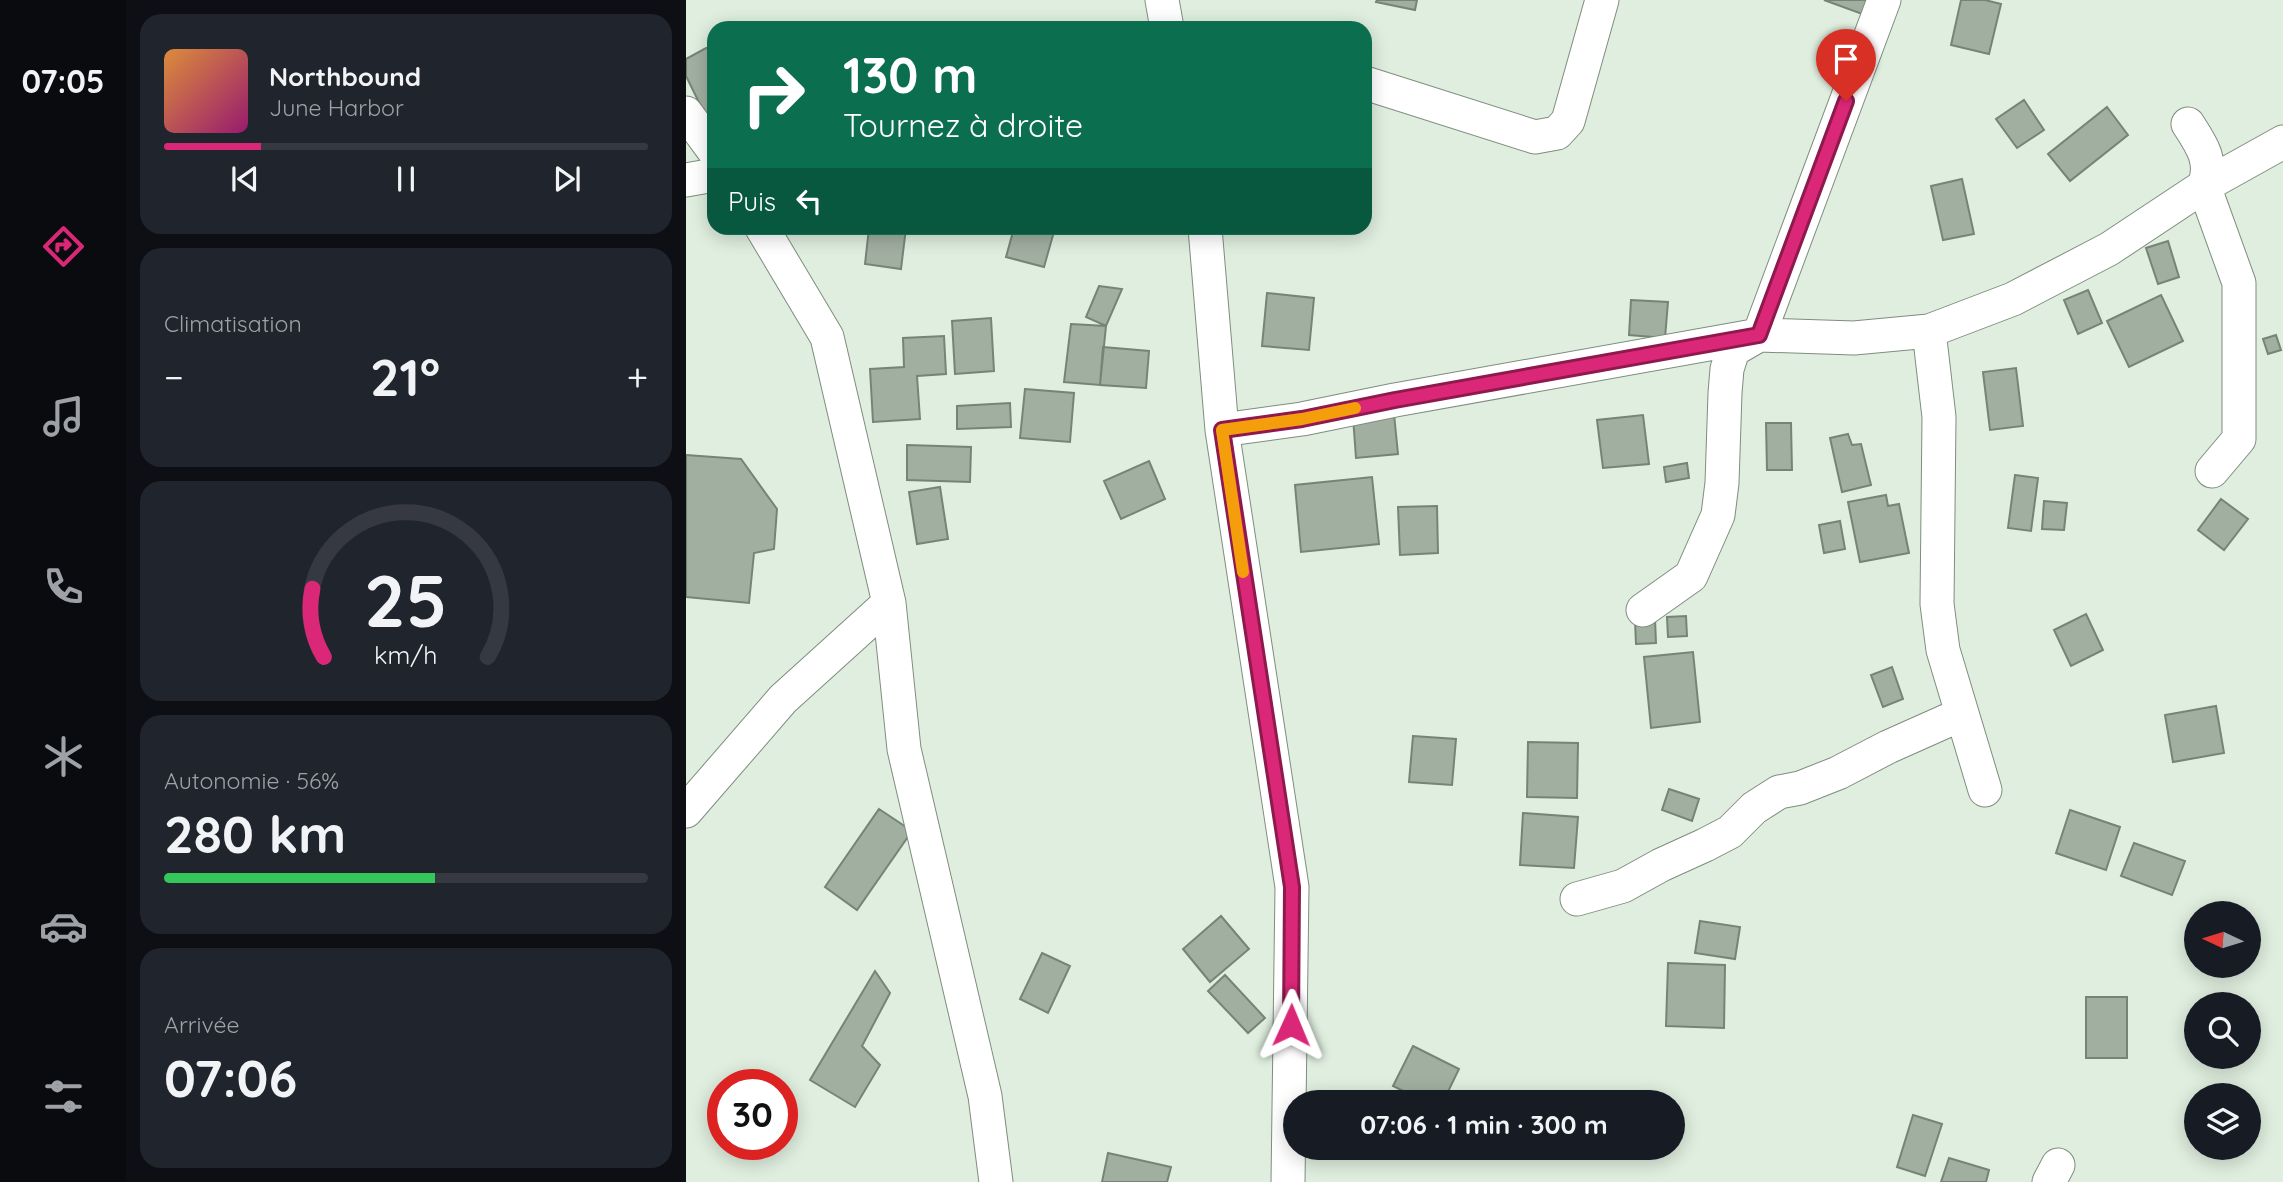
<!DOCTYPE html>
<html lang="fr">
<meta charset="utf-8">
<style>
:root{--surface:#171b24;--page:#20242c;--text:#f1f3f6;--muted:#9ea1a6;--line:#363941;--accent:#db2777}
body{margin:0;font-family:Quicksand,sans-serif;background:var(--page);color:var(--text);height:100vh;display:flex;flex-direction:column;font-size:26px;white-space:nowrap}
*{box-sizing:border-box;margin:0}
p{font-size:23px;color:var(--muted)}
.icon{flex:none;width:38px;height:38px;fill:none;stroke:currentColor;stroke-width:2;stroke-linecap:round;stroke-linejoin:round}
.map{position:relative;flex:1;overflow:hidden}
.side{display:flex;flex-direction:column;gap:14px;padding:14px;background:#0d0f14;width:560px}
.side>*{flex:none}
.hud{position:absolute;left:21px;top:21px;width:665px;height:214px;border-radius:21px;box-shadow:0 4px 18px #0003;background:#0b6e4f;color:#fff;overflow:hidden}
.needle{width:46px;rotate:274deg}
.controls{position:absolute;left:1498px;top:901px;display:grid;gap:14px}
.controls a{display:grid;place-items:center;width:77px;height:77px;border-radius:50%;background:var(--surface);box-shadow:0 4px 18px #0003;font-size:35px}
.speed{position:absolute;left:21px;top:1069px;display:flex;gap:14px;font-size:35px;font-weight:700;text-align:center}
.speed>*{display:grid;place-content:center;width:91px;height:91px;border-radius:50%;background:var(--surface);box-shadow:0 4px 18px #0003;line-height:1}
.speed .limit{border:10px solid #d22;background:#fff;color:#111}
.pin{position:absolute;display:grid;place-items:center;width:60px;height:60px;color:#fff;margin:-72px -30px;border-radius:50% 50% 50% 0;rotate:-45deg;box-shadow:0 0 7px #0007}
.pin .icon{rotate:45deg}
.me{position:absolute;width:77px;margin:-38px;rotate:1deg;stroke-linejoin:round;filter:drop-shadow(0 0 5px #0008)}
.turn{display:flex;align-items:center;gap:24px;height:147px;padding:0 21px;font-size:32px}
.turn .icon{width:91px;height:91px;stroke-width:2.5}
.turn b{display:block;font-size:49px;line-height:60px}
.then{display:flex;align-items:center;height:66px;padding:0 21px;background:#0003;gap:14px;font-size:26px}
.big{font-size:52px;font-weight:800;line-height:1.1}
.side .widget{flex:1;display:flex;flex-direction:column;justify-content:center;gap:10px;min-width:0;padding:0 24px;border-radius:21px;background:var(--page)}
.side .dial{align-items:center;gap:0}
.dial svg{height:182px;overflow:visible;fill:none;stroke:var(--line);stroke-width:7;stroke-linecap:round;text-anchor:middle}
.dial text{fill:var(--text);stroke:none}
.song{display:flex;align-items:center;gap:21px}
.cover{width:84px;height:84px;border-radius:10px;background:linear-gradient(135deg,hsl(30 70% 55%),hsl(320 70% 35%))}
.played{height:7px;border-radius:4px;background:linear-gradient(90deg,var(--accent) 20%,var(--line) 20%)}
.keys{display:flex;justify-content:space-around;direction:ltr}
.heat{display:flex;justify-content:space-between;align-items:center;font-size:38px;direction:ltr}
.charge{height:10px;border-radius:5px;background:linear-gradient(90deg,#34c759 56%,var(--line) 0)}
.trip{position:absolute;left:597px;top:1090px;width:402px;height:70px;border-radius:35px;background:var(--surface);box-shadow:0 4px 18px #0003;font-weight:800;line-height:70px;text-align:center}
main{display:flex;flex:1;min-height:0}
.dock{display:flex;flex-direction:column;width:126px;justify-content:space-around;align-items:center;background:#090b0e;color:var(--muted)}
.dock .icon{width:49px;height:49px}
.dock .on{color:var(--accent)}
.dock b{font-size:32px;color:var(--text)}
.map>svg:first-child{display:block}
.building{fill:#a1afa1;stroke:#768476;stroke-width:2}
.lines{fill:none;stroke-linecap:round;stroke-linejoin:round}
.street-casing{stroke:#7f8d7f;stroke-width:35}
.street{stroke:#fff;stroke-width:33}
.route-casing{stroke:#8e194d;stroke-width:18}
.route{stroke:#db2777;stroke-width:12}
.slow{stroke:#f59e0b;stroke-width:12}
</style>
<main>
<nav class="dock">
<b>07:05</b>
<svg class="icon on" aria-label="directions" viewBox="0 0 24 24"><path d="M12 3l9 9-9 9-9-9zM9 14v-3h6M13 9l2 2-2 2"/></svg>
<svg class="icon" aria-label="music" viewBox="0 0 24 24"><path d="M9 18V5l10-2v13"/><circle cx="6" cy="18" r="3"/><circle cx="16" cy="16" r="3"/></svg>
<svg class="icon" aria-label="phone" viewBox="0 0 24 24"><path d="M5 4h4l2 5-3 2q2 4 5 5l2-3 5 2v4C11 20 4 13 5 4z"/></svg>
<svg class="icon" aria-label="climate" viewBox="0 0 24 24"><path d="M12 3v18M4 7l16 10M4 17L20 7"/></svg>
<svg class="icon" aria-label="car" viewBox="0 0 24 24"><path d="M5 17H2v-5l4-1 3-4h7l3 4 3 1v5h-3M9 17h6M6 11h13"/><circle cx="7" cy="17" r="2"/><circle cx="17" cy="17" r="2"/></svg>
<svg class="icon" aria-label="filters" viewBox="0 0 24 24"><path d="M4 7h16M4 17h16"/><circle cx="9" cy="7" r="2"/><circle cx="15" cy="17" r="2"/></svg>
</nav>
<section class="side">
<div class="widget">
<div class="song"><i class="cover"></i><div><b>Northbound</b><p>June Harbor</p></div></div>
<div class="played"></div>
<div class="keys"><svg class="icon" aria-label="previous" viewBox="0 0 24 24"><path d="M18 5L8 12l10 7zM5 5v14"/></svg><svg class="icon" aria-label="pause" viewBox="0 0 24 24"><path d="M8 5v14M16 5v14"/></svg><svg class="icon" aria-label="next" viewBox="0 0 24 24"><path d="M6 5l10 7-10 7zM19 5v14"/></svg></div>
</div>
<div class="widget"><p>Climatisation</p>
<div class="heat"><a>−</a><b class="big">21°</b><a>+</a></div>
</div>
<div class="widget dial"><svg viewBox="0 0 100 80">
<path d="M14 69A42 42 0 1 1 86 69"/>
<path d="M14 69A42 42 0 0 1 9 39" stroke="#db2777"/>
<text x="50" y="56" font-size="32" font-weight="700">25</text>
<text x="50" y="72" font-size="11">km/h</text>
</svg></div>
<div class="widget"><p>Autonomie · 56%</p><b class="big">280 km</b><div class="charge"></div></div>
<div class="widget"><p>Arrivée</p><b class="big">07:06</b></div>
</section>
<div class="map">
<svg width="1597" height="1182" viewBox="0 0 1597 1182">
<rect width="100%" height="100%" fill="#dfeedf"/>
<path class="building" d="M 691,0 L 731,0 L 729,10 L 690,2 Z
M 1138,0 L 1184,0 L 1179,15 Z
M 1275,0 L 1299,0 L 1315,4 L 1303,54 L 1265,45 Z
M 20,48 L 28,49 L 28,133 L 0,76 L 0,59 Z
M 1338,100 L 1358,130 L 1331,148 L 1310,119 Z
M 1421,107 L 1442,135 L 1384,181 L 1362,154 Z
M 1276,179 L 1288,234 L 1257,240 L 1245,186 Z
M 183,228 L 220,228 L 215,269 L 179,264 Z
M 328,228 L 369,228 L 358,267 L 320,257 Z
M 1482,241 L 1493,277 L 1472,284 L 1460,248 Z
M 413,286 L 436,289 L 420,326 L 400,317 Z
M 1402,290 L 1416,323 L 1392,334 L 1378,300 Z
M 581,293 L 628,298 L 623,350 L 576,346 Z
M 1475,295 L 1497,341 L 1443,367 L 1421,321 Z
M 945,300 L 982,302 L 979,338 L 943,335 Z
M 305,318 L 308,371 L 269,374 L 266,321 Z
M 385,324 L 420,326 L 414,385 L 378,382 Z
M 1590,335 L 1595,350 L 1582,354 L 1577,339 Z
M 258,336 L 260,374 L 231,376 L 234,419 L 187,422 L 184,369 L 218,367 L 217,338 Z
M 417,347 L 463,351 L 460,388 L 414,385 Z
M 1330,368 L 1337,426 L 1304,430 L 1297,372 Z
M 339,389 L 388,393 L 384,442 L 334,438 Z
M 324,403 L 325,427 L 271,429 L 271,406 Z
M 708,414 L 712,454 L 670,458 L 667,417 Z
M 957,415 L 963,464 L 917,468 L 911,420 Z
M 1080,423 L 1105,423 L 1106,470 L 1081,470 Z
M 1162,434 L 1166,445 L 1175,444 L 1185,485 L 1156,492 L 1144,438 Z
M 221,445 L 285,447 L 284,482 L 221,480 Z
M 0,455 L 55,459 L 91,509 L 88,549 L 68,553 L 63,603 L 0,597 Z
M 463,461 L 479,499 L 435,519 L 418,481 Z
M 1001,463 L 1003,478 L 980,482 L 978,467 Z
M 1329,475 L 1352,478 L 1345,531 L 1322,528 Z
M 686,477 L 693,544 L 615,552 L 609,485 Z
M 254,487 L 262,539 L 231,544 L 223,492 Z
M 1200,495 L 1202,506 L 1213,504 L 1223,553 L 1174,562 L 1162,502 Z
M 1535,499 L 1562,519 L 1538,550 L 1512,530 Z
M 1358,501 L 1381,503 L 1378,530 L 1356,529 Z
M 751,506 L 752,553 L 714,555 L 712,507 Z
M 1154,521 L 1159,549 L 1138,553 L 1133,525 Z
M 1400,614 L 1417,650 L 1385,666 L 1368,630 Z
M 1000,616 L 1001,636 L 982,637 L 981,617 Z
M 969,619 L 970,643 L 950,644 L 949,621 Z
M 1007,652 L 1014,722 L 965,728 L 958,657 Z
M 1206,667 L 1217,699 L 1197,707 L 1185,675 Z
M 1530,706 L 1538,753 L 1487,762 L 1479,715 Z
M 727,736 L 770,739 L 766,785 L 723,782 Z
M 842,742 L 892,743 L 891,798 L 841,797 Z
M 983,789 L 1013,799 L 1006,821 L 976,810 Z
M 193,809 L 226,831 L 171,910 L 139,887 Z
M 1384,810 L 1434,827 L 1420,870 L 1370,853 Z
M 837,813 L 892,817 L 888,868 L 834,865 Z
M 1448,843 L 1499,861 L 1486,895 L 1435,876 Z
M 535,916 L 563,949 L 524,982 L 497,949 Z
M 1014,921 L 1054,927 L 1049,959 L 1009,953 Z
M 356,953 L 384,966 L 362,1013 L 334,999 Z
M 982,963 L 1039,965 L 1038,1028 L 980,1026 Z
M 189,971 L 204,993 L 176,1046 L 194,1065 L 169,1107 L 124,1080 Z
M 539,975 L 579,1018 L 562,1033 L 522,991 Z
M 1400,997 L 1441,997 L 1441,1058 L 1400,1058 Z
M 727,1046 L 773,1069 L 757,1102 L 740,1102 L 707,1086 Z
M 1227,1115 L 1256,1124 L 1239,1176 L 1211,1167 Z
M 422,1153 L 485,1167 L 481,1182 L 416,1182 Z
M 1263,1158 L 1303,1170 L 1300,1182 L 1255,1182 Z"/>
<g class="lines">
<g class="street-casing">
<path id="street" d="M 476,0 L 481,28
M 679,83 L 849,137 L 871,133 L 882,121 L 916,0
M 0,113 L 28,151
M 1502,124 C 1515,144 1528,162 1518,186 L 1553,283 L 1553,439 L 1526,471
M 0,180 L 28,175
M 76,228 L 141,337 L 203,603 L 218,749 L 299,1096 L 310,1182
M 519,228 L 536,430 L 606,887 L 602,1182
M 1243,331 L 1253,417 L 1251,604 L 1257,650 L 1299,790
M 536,430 L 616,419 L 709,400 L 1073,335 L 1168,338 L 1243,331 L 1327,299 L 1423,249 L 1518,186 L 1597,142
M 957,610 L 1005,576 L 1032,515 L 1036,483 L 1039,393 L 1041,369 L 1047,350 L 1073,335 L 1198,0
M 0,811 L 97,699 L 203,603
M 891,899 L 937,886 L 975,865 L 1019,845 L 1044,832 L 1068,808 L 1093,792 L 1114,788 L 1152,773 L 1202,747 L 1276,714
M 1363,1182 L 1372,1165"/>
</g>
<use href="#street" class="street"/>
</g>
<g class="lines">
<g class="route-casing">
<path id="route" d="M 605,1025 L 606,887 L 536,430 L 616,419 L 709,400 L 1073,335 L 1160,101"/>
</g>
<use href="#route" class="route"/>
<path class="slow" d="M 557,572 L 536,430 L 616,419 L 669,408"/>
</g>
</svg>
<div class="controls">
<a><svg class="needle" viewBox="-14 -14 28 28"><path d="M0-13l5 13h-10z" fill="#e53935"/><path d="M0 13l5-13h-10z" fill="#9ea1a6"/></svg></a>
<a><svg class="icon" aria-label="search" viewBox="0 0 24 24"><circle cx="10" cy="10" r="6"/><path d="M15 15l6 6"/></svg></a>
<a><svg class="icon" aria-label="layers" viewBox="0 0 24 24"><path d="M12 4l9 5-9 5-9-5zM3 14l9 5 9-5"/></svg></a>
</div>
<div class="speed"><div class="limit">30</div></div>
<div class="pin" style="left:1160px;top:101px;background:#d93025"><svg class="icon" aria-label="arrive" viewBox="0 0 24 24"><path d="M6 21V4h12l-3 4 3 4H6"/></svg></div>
<svg class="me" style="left:605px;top:1025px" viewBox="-20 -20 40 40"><path d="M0-17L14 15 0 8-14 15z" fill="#db2777" stroke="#fff" stroke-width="4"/></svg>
<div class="trip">07:06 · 1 min · 300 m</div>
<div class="hud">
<div class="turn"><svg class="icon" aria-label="right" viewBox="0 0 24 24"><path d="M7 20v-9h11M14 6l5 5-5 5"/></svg><div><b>130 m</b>Tournez à droite</div></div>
<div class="then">Puis<svg class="icon" aria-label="left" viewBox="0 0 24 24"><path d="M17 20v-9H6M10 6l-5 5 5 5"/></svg></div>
</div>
</div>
</main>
